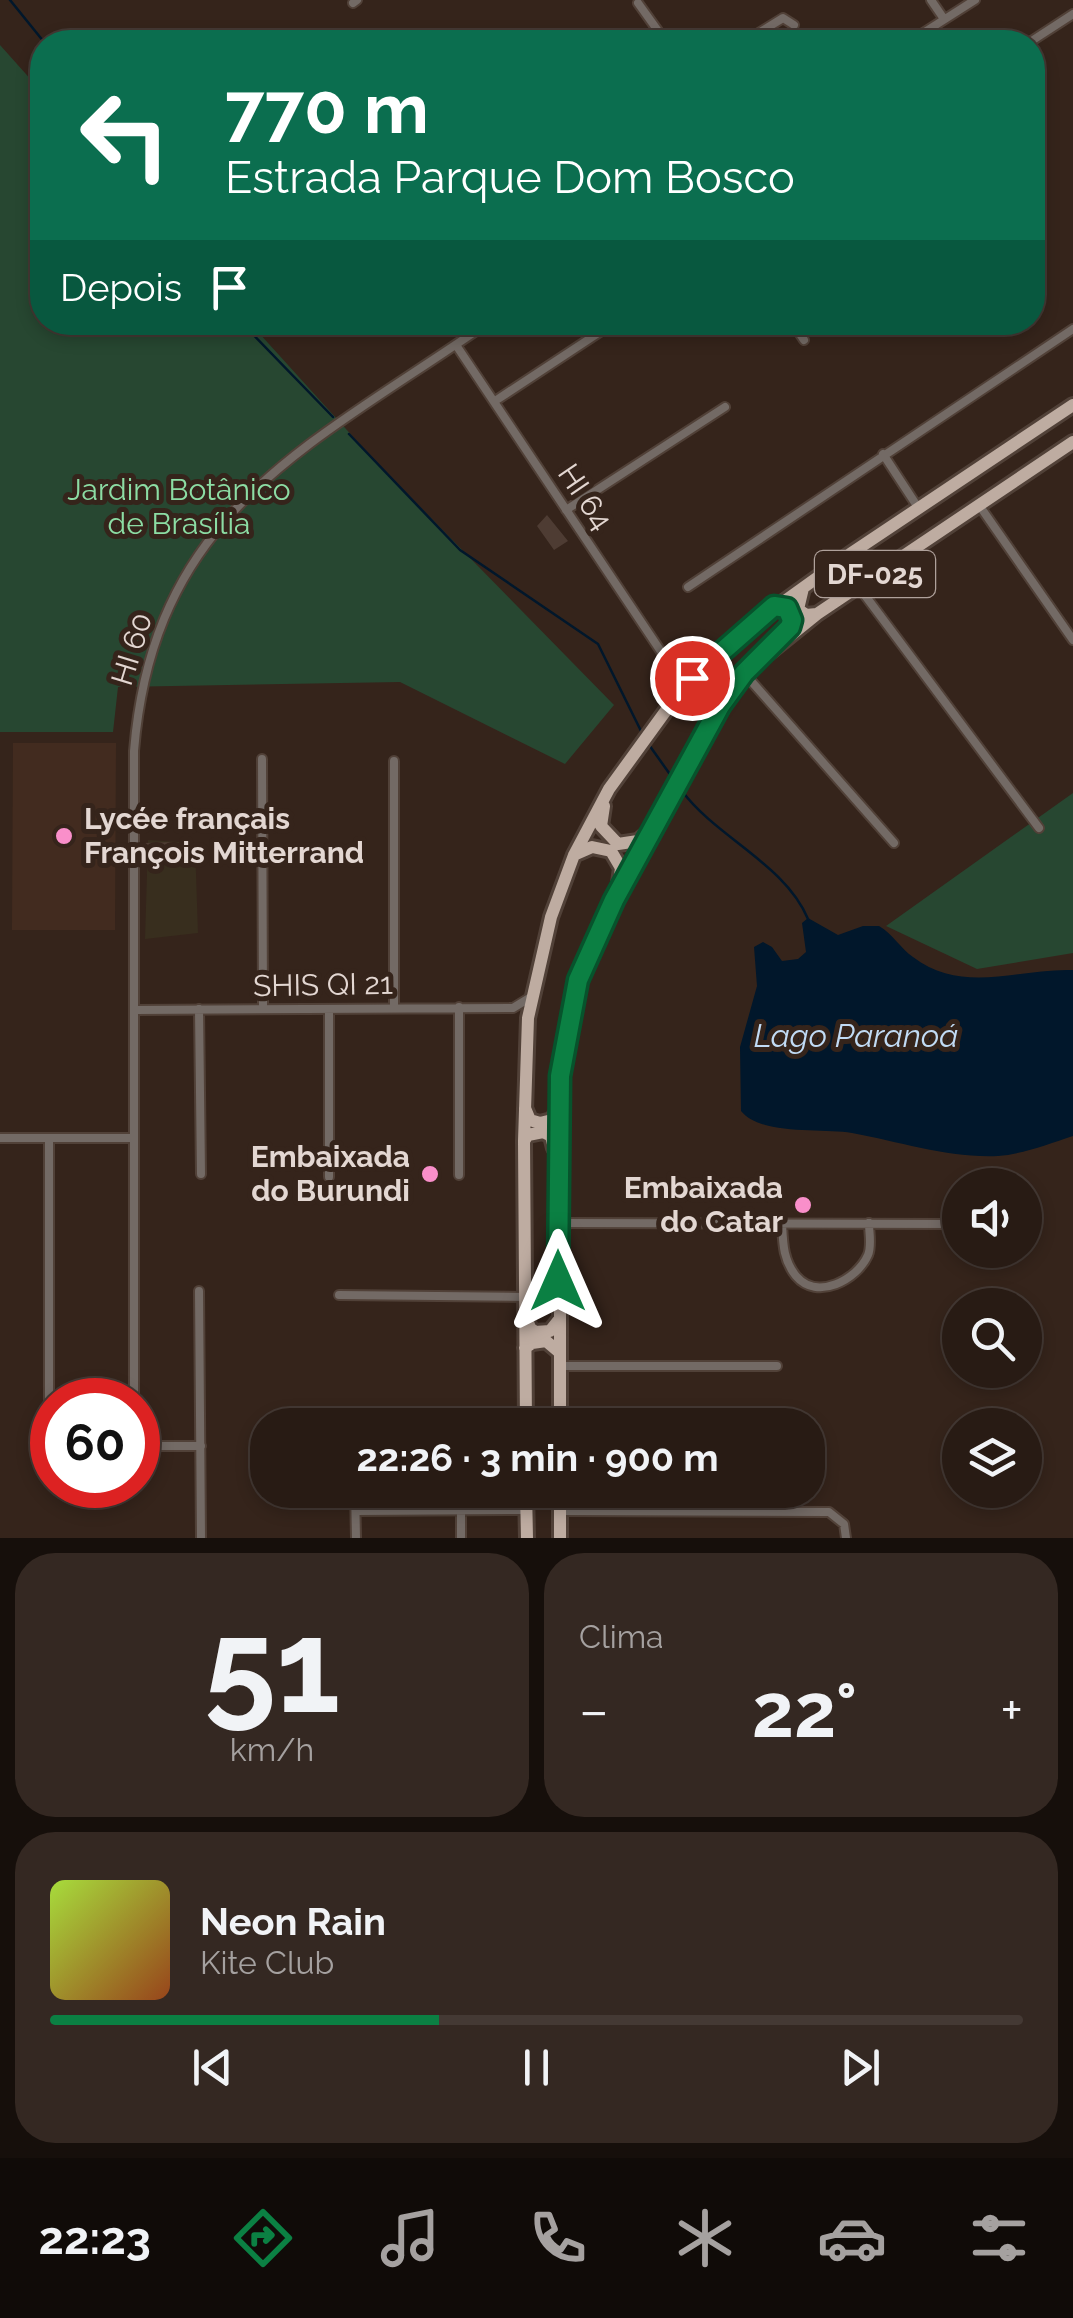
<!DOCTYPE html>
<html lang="pt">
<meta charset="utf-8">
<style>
:root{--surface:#281b14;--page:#342822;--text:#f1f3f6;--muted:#a5a1a0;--line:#443934;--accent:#0b8043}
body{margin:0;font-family:Raleway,sans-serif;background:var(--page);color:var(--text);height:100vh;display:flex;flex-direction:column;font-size:38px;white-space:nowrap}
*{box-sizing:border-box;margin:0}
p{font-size:32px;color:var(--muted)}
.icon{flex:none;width:55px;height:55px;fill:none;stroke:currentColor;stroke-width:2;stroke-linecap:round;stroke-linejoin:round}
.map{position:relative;height:1538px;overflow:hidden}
.drawer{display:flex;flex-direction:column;gap:15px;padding:15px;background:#160f0b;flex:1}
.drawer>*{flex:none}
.banner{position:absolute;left:30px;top:30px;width:1015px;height:305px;border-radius:40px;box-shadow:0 5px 15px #0003,0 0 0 2px var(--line);background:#0b6e4f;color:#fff;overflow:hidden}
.buttons{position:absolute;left:942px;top:1168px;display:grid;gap:20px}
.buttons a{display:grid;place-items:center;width:100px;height:100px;border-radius:50%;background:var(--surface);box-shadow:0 5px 15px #0003,0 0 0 2px var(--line);font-size:50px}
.speed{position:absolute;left:30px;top:1378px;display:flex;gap:20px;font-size:50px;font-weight:700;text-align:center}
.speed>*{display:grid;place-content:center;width:130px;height:130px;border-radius:50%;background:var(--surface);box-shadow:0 5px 15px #0003,0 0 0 2px var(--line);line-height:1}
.speed .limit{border:15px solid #d22;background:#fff;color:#111}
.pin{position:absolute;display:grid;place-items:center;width:85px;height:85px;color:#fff;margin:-42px;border:5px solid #fff;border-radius:50%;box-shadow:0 2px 10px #0007}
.me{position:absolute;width:110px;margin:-55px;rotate:0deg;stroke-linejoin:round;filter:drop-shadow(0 0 8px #0008)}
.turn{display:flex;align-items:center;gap:35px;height:210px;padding:0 30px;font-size:45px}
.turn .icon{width:130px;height:130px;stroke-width:2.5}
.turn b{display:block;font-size:70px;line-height:85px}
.then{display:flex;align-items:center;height:95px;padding:0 30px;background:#0003;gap:20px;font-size:38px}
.big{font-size:75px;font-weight:700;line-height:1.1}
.drawer .card{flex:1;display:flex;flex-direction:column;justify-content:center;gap:15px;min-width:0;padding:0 35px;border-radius:40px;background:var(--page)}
.drawer .dial{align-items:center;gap:0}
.dial b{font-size:130px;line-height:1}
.song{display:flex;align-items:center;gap:30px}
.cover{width:120px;height:120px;border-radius:15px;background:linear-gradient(135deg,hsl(80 70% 55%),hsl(20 70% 35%))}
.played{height:10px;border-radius:5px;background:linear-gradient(90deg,var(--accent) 40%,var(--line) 40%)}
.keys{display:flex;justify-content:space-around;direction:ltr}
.heat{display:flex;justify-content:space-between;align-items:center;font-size:55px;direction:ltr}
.drawer .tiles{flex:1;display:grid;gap:15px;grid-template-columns:1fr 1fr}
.card:last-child{grid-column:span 2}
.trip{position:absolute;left:250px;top:1408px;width:575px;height:100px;border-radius:40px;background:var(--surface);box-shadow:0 5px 15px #0003,0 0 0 2px var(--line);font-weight:700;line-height:100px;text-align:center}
.tab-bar{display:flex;height:160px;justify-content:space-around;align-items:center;background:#100b08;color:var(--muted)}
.tab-bar .icon{width:70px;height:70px}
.tab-bar .current{color:var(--accent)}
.tab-bar b{font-size:45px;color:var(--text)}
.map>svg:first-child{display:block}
.commercial{fill:#382e1e}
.built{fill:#422b1f}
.green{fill:#274731}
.water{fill:#01172b}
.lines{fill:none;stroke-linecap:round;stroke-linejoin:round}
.stream{stroke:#01172b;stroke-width:2.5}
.building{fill:#4e3c33}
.street-casing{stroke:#514138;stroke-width:12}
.primary-casing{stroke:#514138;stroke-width:18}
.street{stroke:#736a65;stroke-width:8}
.primary{stroke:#beaca1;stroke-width:12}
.route-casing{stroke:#07532c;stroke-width:25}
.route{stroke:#0b8043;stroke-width:18}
.poi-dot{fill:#f98fca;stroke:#35241b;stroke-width:4}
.labels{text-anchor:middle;stroke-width:10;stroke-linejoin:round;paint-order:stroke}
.shield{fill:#35241b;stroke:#afa19b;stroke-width:2.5}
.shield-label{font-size:28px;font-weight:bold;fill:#e3d7d2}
.park-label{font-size:30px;fill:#8cdda4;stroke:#35241b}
.street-label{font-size:30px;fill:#e3d7d2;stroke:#35241b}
.poi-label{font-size:30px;font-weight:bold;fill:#e3d7d2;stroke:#35241b;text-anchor:end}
.water-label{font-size:32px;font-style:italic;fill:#c1dbf5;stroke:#35241b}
</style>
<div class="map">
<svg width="1073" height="1538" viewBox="0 0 1073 1538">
<rect width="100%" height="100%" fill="#35241b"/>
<path class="commercial" d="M 148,840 L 195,843 L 198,933 L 145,939 Z"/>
<path class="built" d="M 13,743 L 116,743 L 115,930 L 12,930 Z"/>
<path class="green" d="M 0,45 L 42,92 L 42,322 L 250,323 L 375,461 L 614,705 L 565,764 L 400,682 L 118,687 L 113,732 L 0,732 Z
M 1073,793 L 1073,953 L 977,969 L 886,926 Z"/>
<path class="water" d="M 808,918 L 838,935 L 863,926 L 879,926 C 893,934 900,948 913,957 C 963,995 1019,968 1073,970 L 1073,1136 C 1049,1144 1023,1154 998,1156 C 946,1158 902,1142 852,1133 C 822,1128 761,1136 741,1111 L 740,1047 L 757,986 L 754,947 L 763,942 L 772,947 L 782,961 L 798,959 L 806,952 L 802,923 Z"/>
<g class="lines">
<path class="stream" d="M 10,0 L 44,42
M 241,322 L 333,417
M 349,434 L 460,550 L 598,644 L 643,735
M 647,742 L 674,780
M 682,791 C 717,838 785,864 808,919"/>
</g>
<path class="building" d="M 547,515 L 568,541 L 554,550 L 537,526 Z
M 173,842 L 173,860 L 144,860 L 144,843 Z"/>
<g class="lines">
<g class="street-casing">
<path id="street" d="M 931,0 L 944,19
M 353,3 L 357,0
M 638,3 L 666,42
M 744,42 L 783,18 L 794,25
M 909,42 L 975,0
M 1030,42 L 1073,14
M 792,322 L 804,340
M 456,345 L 676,674 L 678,694
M 495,401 L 615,322
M 883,454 L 919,509
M 979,505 L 1073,640
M 566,510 L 725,407
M 858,586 L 1039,828
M 688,587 L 1073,329
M 744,673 L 894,843
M 262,759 L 263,1007
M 394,761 L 394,1006
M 459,1007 L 459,1175
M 199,1009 L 201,1174
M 329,1009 L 329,1177
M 135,1010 L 513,1008 L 531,997
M 0,1138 L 133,1138
M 559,1223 L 955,1224
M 782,1223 C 783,1243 783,1260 796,1276 C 817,1301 857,1280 868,1255 C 872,1246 869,1233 869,1223
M 199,1291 L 201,1538
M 339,1295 L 525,1297
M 559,1366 L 777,1366
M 134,1400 L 134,751 C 154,509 311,446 489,322
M 49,1409 L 49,1138
M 355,1413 L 355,1425
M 461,1425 L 461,1415
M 138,1441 L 147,1446 L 201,1446
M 355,1490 L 356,1538
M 461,1490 L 461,1538
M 356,1511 L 526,1510
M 560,1511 L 829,1512 L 844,1524 L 846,1538"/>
</g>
<g class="primary-casing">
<path id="primary" d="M 803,588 L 798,609 L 806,615 L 817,614
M 774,606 L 787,609 L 792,624 L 785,634
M 604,806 L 601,826 L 618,844 L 638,841 L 649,832
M 576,854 L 592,847 L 611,851 L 621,868 L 619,883
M 525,1108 L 530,1120 L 540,1123 L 552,1120 L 559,1108
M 524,1141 L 528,1135 L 543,1132 L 551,1136 L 554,1148
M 526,1316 L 530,1328 L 535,1332 L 550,1331 L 558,1321
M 525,1348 L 532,1343 L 546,1341 L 559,1352
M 526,1425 L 524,1141 L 528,1018 L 551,917 L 574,855 L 609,789 L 678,694 L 743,631 L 850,554 L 1073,405
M 560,1425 L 560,1075 L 572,999 L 614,900 L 720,706 L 744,673 L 817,614 L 1073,442
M 526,1490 L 527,1538
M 560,1538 L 560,1490"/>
</g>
<use href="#street" class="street"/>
<use href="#primary" class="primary"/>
</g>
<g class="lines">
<g class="route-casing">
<path id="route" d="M 558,1281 L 560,1076 L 578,980 L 614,900 L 720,706 L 744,673 L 790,627 L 792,620 L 787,608 L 774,606 L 692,678"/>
</g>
<use href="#route" class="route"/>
</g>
<g class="poi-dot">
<circle cx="64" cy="836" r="10"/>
<circle cx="430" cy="1174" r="10"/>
<circle cx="803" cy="1205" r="10"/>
</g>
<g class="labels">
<rect class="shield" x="815" y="551" width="120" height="46" rx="8"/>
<g class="shield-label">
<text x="875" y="584">DF-025</text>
</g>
<g class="park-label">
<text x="179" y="500">Jardim Botânico<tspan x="179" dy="34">de Brasília</tspan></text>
</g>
<g class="street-label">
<text transform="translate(585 497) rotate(56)" y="10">HI 64</text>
<text transform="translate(132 649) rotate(-73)" y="10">HI 60</text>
<text transform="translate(323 985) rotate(-1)" y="10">SHIS QI 21</text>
</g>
<g class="poi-label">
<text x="84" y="829" text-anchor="start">Lycée français<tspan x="84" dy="34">François Mitterrand</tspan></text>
<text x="410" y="1167">Embaixada<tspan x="410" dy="34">do Burundi</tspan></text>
<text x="783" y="1198">Embaixada<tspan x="783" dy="34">do Catar</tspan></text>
</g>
<g class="water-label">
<text x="856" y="1047">Lago Paranoá</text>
</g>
</g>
</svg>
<div class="buttons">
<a><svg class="icon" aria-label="sound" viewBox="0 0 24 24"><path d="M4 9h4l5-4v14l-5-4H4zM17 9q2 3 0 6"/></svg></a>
<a><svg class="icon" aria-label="search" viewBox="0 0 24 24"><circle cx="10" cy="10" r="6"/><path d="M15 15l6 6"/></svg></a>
<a><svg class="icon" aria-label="layers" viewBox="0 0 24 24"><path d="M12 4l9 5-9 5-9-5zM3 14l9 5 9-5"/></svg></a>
</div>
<div class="speed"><div class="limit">60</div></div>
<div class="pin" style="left:692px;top:678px;background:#d93025"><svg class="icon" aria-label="arrive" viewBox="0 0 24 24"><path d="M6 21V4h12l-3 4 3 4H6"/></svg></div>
<svg class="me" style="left:558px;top:1281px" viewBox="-20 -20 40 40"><path d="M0-17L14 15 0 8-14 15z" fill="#0b8043" stroke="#fff" stroke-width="4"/></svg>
<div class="trip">22:26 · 3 min · 900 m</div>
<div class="banner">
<div class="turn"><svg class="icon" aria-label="left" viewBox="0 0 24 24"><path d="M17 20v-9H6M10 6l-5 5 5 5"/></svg><div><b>770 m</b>Estrada Parque Dom Bosco</div></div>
<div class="then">Depois<svg class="icon" aria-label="arrive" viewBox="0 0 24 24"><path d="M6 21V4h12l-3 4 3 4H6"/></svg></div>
</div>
</div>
<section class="drawer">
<div class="tiles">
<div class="card dial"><b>51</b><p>km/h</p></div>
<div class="card"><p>Clima</p>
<div class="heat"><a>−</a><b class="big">22°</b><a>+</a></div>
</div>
<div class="card">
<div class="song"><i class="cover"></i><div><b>Neon Rain</b><p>Kite Club</p></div></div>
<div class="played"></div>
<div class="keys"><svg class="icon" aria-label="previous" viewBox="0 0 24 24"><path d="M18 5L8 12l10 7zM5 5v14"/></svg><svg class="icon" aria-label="pause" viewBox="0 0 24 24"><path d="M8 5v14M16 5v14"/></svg><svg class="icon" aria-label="next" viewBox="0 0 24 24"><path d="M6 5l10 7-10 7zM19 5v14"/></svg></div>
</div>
</div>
</section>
<nav class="tab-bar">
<b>22:23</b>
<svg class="icon current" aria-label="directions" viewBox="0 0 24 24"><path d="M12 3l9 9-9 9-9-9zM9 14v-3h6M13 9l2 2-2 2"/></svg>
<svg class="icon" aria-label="music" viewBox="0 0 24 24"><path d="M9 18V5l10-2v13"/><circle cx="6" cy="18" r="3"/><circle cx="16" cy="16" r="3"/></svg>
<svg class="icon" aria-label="phone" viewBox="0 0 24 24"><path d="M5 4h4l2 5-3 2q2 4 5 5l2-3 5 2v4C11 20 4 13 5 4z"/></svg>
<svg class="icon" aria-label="climate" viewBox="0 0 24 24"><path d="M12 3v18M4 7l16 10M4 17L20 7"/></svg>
<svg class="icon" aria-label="car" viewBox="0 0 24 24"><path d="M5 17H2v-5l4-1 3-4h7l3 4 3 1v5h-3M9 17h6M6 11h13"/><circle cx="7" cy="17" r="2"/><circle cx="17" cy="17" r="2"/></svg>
<svg class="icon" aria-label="filters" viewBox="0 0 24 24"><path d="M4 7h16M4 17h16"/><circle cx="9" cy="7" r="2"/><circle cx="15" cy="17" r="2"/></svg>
</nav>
